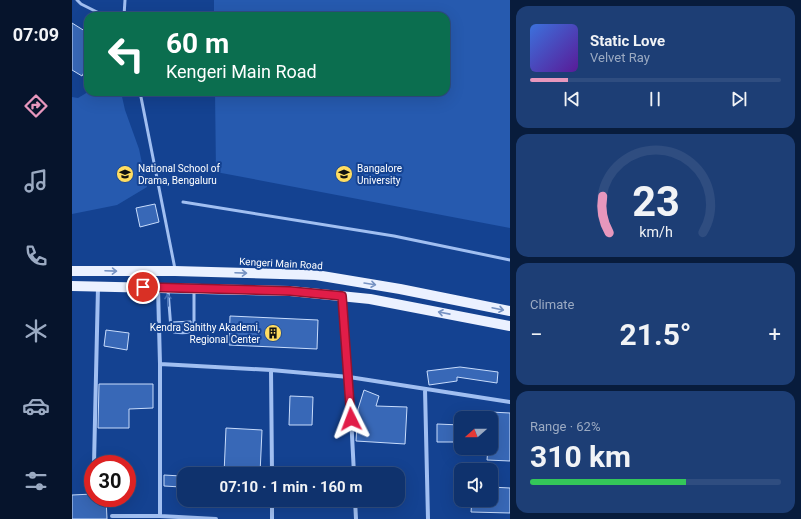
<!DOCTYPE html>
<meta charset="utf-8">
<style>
:root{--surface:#0f326d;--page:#1d3e75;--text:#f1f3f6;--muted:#9baac2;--line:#2f4d80;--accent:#e797bd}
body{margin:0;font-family:Roboto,sans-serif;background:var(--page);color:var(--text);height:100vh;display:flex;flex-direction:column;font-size:15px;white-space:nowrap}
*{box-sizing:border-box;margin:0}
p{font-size:13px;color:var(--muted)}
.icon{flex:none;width:22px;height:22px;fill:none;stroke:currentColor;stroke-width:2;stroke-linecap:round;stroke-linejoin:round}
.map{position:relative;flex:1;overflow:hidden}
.side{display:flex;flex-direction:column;gap:6px;padding:6px;background:#081c3c;width:291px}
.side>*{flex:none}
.guide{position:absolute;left:12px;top:12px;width:366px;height:84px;border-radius:12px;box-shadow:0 4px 16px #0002,0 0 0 1px var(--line);background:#0b6e4f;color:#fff;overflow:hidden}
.needle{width:26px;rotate:249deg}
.tools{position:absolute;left:382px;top:411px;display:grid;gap:8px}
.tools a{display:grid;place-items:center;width:44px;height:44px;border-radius:8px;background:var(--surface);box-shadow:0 4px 16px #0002,0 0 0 1px var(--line);font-size:20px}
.speed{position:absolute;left:12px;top:455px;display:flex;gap:8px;font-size:20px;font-weight:700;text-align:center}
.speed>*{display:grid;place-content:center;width:52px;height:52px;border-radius:50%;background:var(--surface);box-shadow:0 4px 16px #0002,0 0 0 1px var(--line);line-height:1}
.speed .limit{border:6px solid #d22;background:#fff;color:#111}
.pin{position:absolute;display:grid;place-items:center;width:34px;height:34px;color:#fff;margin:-17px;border:2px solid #fff;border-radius:50%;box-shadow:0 1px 4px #0007}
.me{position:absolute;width:44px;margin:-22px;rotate:357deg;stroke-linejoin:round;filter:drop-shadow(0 0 3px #0008)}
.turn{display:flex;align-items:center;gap:14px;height:84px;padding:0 16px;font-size:18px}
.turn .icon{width:52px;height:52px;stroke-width:2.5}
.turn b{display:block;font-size:28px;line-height:34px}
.big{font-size:30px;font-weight:700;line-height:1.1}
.side .widget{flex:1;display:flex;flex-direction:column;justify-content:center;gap:6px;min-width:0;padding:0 14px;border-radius:12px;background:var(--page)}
.side .dial{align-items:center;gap:0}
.dial svg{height:104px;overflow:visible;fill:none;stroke:var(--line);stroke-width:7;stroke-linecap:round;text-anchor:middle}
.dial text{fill:var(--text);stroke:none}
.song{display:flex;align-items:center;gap:12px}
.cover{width:48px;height:48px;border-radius:6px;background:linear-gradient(135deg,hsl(220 70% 55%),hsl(270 70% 35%))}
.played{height:4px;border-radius:2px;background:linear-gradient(90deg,var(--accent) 15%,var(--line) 15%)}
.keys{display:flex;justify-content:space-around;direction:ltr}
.heat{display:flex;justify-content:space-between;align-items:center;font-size:22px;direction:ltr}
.charge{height:6px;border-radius:3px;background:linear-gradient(90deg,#34c759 62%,var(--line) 0)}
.trip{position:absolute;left:105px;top:467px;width:228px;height:40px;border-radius:12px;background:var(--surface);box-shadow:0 4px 16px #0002,0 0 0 1px var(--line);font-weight:700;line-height:40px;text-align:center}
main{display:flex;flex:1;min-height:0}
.tab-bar{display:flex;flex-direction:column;width:72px;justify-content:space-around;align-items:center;background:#06142c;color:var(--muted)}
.tab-bar .icon{width:28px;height:28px}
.tab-bar .on{color:var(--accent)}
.tab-bar b{font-size:18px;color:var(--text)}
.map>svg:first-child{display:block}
.green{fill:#265aaf}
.building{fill:#3868b7;stroke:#c8dcfc}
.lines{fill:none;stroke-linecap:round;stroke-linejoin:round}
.service{stroke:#a1bff1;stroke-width:3}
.minor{stroke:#a1bff1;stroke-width:4}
.primary{stroke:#ebf1ff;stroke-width:10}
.oneway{stroke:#7591c2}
.oneway2{stroke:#456eb3}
.route-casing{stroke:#92132f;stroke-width:10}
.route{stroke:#e11d48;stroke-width:7}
.labels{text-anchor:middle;stroke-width:4;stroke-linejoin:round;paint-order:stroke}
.poi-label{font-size:10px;fill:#fff;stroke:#144291;text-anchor:start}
.street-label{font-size:10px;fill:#fff;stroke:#144291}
</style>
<main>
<nav class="tab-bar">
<b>07:09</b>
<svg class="icon on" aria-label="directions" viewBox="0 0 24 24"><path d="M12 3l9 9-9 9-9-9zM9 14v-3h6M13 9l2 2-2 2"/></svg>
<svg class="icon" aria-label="music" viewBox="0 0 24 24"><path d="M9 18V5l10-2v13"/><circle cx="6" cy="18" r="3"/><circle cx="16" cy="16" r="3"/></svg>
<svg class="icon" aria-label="phone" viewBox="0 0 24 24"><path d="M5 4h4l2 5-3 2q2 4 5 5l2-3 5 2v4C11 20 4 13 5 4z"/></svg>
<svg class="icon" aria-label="climate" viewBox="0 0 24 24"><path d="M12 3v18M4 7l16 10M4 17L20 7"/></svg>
<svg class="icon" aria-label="car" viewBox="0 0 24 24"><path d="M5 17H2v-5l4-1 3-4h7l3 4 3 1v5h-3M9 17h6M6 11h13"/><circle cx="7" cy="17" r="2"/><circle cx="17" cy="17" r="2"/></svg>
<svg class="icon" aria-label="filters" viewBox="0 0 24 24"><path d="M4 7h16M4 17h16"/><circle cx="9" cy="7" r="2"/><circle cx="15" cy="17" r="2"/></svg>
</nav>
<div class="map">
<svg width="438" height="519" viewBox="0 0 438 519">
<rect width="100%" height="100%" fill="#144291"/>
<path class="green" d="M 142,0 L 438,0 L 438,228 L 144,172 L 143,92 L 374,92 L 374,16 L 142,16 Z
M 16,92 L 49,92 L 53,110 L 67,149 L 75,187 L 45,205 L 0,214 L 0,97 L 6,98 Z"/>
<path class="building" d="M 0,23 L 16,33 L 16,65 L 10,76 L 0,70 Z
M 83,204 L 87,222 L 68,227 L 64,208 Z
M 158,316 L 246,320 L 245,349 L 157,345 Z
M 119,321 L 119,328 L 117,329 L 107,330 L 102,328 L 101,322 Z
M 34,330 L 57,333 L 55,350 L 32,346 Z
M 388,367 L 426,372 L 425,383 L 385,377 L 385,381 L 357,385 L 355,371 Z
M 27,384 L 81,384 L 81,408 L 57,409 L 57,428 L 26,428 Z
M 292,390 L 307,396 L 304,406 L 335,407 L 333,444 L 284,441 L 286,409 Z
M 218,396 L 241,397 L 240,425 L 217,425 Z
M 419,412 L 438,413 L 438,461 L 415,460 L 416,448 L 419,448 Z
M 365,424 L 389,425 L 389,442 L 365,442 Z
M 154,428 L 190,430 L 188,474 L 152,474 Z
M 92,475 L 109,476 L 109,487 L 92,486 Z
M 419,487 L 438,488 L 438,513 L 399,512 L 400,500 L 419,500 Z
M 21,494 L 21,498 L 34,498 L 35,519 L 0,519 L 0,495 Z"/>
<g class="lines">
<path class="service" d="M 5,0 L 9,4 L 33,16
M 52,16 L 53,0
M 68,92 L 103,269
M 111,202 L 322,236 L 438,260
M 96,291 L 99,329 L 102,332 C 108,333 117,334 122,329 L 122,290"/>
<path class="minor" d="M 86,288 L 88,364 L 199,370 L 277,377 L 270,297
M 88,364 L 88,516 L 144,519
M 199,370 L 200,474
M 353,389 L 356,519
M 22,464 L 26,287
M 282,474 L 277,377 L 438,402
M 200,500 L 200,519
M 283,500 L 284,519
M 40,516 L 88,516"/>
<path class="primary" d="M 0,271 L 103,271 L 244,275 L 328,289 L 438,311
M 0,286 L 218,291 L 298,299 L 438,326"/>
</g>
<defs><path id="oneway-shaft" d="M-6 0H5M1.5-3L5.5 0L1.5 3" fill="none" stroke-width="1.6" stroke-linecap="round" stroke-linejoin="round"/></defs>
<g class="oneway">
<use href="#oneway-shaft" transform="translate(39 271) rotate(2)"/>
<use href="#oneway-shaft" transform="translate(169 273) rotate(2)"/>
<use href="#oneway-shaft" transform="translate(298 284) rotate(9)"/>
<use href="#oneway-shaft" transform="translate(426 309) rotate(12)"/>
<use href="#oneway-shaft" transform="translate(372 313) rotate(-169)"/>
</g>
<use class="oneway2" href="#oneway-shaft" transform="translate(96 300) rotate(-93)"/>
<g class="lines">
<g class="route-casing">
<path id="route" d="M 71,287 L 218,291 L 270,296 L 279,419"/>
</g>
<use href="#route" class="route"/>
</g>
<defs>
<g id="university-disc" transform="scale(0.9)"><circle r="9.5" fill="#ffdd61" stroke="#144291"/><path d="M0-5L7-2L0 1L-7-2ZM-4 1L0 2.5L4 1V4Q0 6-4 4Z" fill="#111"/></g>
<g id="building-disc" transform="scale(0.9)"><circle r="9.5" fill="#ffdd61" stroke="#144291"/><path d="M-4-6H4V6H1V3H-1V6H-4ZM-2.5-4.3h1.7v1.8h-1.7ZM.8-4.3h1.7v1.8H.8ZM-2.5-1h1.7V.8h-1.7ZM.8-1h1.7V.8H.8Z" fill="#111"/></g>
</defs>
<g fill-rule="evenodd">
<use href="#university-disc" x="53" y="174"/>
<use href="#university-disc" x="272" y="174"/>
<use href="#building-disc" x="201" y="333"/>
</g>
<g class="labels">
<g class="poi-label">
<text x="66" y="172">National School of<tspan x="66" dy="12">Drama, Bengaluru</tspan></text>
<text x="285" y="172">Bangalore<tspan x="285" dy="12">University</tspan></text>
<text x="188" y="331" text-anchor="end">Kendra Sahithy Akademi,<tspan x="188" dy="12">Regional Center</tspan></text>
</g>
<g class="street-label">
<text transform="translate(209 263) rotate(3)" y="4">Kengeri Main Road</text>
</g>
</g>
</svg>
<div class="tools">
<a><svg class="needle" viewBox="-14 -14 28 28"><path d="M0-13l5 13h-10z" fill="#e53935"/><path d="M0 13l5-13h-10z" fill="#9baac2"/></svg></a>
<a><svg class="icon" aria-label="sound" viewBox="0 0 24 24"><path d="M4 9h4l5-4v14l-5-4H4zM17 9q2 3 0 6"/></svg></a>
</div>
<div class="speed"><div class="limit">30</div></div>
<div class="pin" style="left:71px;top:287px;background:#d93025"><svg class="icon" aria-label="arrive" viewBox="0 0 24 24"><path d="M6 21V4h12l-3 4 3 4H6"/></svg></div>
<svg class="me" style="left:279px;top:419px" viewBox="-20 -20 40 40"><path d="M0-17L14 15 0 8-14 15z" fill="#e11d48" stroke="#fff" stroke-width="4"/></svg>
<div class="trip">07:10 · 1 min · 160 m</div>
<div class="guide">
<div class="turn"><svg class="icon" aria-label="left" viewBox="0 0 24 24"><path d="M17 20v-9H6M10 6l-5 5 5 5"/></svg><div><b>60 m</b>Kengeri Main Road</div></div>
</div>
</div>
<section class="side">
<div class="widget">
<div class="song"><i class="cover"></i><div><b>Static Love</b><p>Velvet Ray</p></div></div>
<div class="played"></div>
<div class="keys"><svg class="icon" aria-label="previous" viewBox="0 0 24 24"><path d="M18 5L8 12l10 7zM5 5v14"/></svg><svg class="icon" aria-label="pause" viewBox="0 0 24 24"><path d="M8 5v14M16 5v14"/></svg><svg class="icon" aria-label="next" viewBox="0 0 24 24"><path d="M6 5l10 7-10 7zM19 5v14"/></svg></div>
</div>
<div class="widget dial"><svg viewBox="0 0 100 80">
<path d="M14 69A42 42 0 1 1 86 69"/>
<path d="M14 69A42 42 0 0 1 9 41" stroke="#e797bd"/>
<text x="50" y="56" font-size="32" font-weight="700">23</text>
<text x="50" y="72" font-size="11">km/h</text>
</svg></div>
<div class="widget"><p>Climate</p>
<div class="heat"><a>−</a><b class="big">21.5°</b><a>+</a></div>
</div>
<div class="widget"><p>Range · 62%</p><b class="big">310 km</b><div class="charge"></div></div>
</section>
</main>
